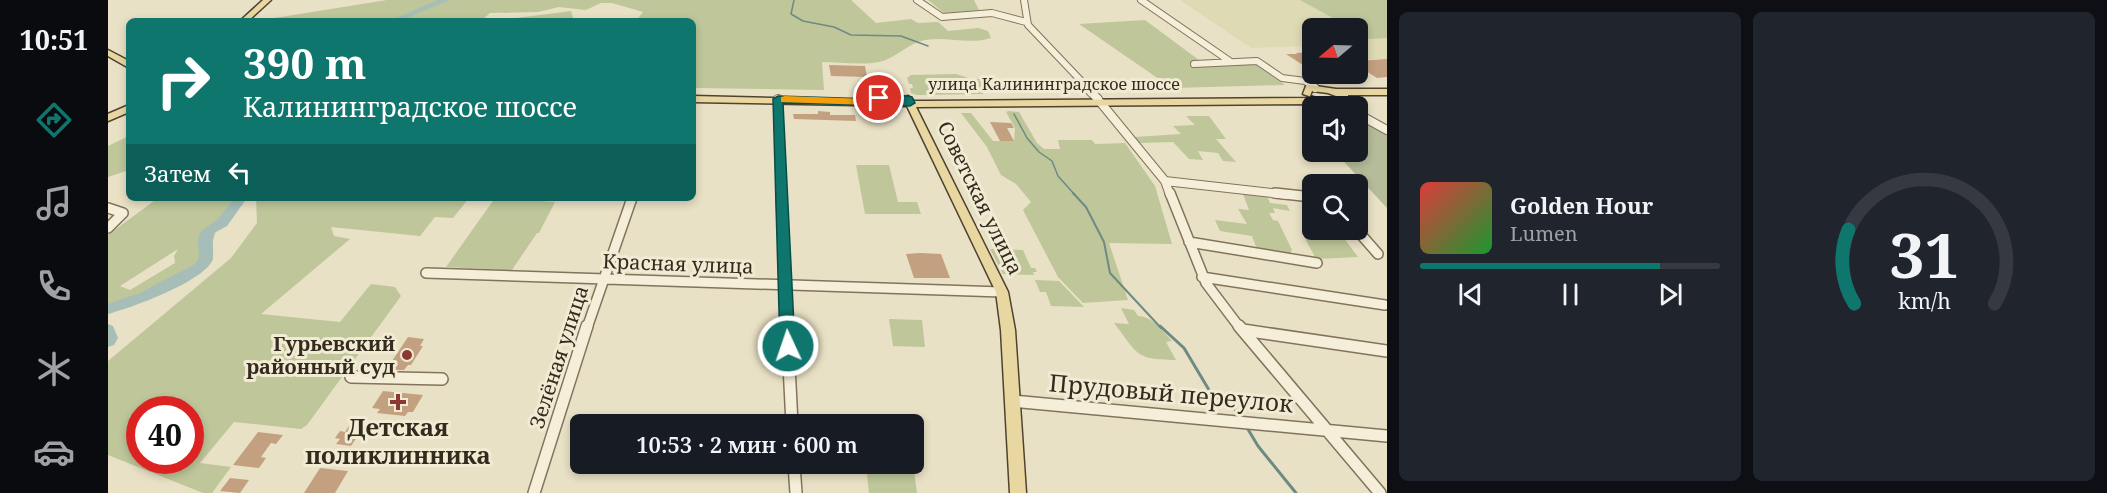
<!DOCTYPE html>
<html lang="ru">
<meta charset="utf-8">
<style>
:root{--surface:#171b24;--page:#20242c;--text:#f1f3f6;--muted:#9ea1a6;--line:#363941;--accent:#0f766e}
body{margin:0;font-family:"Noto Serif",serif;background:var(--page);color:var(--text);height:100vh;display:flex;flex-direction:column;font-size:22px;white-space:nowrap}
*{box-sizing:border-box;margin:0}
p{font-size:20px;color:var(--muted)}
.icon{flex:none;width:33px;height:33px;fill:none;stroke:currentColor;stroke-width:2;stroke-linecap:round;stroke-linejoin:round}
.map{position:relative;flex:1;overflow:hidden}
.drawer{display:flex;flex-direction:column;gap:12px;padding:12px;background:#0d0f14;width:720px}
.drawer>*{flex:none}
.hud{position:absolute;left:18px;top:18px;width:570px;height:183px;border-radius:9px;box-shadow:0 3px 9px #0003;background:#0f766e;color:#fff;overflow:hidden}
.needle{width:39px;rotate:251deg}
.controls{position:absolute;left:1194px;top:18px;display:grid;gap:12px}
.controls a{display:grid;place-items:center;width:66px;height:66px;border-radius:9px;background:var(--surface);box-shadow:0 3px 9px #0003;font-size:30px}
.speed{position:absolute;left:18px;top:396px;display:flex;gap:12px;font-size:30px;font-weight:700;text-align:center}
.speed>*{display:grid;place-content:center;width:78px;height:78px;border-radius:50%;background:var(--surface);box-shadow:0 3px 9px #0003;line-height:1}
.speed .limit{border:9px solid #d22;background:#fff;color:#111}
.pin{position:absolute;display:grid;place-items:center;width:51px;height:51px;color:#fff;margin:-26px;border:3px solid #fff;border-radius:50%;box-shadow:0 2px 6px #0007}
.me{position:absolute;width:66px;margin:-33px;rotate:357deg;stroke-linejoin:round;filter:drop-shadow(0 0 4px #0008)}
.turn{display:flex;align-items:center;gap:21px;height:126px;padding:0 18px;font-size:27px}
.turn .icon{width:78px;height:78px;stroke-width:2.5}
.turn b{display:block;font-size:42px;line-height:51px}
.then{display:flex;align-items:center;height:57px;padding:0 18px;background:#0003;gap:12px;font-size:22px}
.drawer .card{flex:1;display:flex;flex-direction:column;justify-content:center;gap:9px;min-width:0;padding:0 21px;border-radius:9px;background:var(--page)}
.drawer .dial{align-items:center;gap:0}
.dial svg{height:156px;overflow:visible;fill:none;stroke:var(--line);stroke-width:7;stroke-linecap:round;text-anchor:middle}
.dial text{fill:var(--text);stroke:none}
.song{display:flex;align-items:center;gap:18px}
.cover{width:72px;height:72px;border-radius:9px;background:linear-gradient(135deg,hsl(0 70% 55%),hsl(130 70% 35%))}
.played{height:6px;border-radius:3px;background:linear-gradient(90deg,var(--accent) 80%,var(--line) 80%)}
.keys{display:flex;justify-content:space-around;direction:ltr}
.drawer .tiles{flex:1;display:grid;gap:12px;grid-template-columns:repeat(2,1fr)}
.trip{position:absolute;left:462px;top:414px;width:354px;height:60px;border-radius:9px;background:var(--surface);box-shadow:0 3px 9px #0003;font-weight:600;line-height:60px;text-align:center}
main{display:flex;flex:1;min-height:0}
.dock{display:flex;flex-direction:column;width:108px;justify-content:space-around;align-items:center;background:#090b0e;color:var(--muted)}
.dock .icon{width:42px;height:42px}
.dock .current{color:var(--accent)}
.dock b{font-size:27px;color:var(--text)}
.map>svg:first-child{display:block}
.farmland{fill:#dedab4}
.green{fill:#bec69a;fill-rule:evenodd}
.cemetery{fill:#b5bc99}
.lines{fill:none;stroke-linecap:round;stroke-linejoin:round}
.stream-far2{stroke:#6e8a85;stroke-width:1.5}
.stream-far1{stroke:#6e8a85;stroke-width:2}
.stream{stroke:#6e8a85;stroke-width:3}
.river{fill:#a6bdb8;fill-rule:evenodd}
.building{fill:#c3a07f}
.minor-far3-casing{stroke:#82735d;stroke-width:8}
.minor-far2-casing{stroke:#82735d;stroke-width:10}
.minor-far1-casing{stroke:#82735d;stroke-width:12}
.minor-casing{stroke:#82735d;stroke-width:14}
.major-casing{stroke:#504231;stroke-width:3}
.minor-far3{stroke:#f5eed8;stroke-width:6}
.minor-far2{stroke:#f5eed8;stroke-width:8}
.minor-far1{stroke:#f5eed8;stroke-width:9}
.minor{stroke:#f5eed8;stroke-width:11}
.major{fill:#e8d7a1;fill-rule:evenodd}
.route{fill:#0f766e;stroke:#0a4d48;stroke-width:1.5}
.slow{fill:#f59e0b}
.poi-dot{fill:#8b3934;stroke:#f1ebd4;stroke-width:2}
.labels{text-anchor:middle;stroke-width:6;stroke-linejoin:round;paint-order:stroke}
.far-street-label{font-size:16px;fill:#342b1f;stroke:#f1ebd4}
.street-label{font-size:20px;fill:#342b1f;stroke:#f1ebd4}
.poi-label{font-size:20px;font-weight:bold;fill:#342b1f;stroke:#f1ebd4;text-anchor:end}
.near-street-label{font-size:24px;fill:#342b1f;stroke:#f1ebd4}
.near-poi-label{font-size:24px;font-weight:bold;fill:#342b1f;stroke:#f1ebd4}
</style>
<main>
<nav class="dock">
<b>10:51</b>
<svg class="icon current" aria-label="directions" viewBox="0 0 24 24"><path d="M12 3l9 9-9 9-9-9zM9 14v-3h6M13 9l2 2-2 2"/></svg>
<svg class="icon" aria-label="music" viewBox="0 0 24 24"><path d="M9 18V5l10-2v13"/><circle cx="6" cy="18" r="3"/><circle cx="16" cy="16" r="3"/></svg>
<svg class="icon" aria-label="phone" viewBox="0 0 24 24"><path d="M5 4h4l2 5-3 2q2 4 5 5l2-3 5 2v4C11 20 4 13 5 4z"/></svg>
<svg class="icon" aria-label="climate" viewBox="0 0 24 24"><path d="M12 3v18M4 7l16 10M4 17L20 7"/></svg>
<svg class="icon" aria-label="car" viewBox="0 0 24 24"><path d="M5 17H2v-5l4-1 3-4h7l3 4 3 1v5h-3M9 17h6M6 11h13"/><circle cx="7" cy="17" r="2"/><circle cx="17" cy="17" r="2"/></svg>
</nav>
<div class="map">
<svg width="1279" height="493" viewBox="0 0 1279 493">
<rect width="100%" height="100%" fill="#e9e1c5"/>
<path class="farmland" d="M 1072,0 L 1279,0 L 1279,59 L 1250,60 L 1250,28 L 1204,28 L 1204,46 L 1143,48 Z"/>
<path class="green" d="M 279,0 L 743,0 L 768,23 L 803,19 L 810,23 L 830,22 L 840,31 L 870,28 L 880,31 L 883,38 C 862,45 838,36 817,40 C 801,43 790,56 775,61 C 757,66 733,62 714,62 L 716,90 L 585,88 L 585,21 L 528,21 L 535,12 L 504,3 L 493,3 L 478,10 L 451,7 L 430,12 L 382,13 L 373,21 L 148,21 Z
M 820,0 L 866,0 L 871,10 L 836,13 Z
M 1192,0 L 1279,0 L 1279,38 L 1261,39 L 1250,32 L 1250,28 L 1243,28 Z
M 463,11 L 466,21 L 383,21 Z
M 1037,20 L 1099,66 L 1147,64 L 1177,85 L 1064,88 L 971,24 Z
M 848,74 L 864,79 L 878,79 L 884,87 L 874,87 L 877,89 L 875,94 L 809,95 L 803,93 L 802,88 L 805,88 L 804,84 L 801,84 L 799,78 L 803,75 Z
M 901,111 L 911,112 L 929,143 L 936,149 L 952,149 L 950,140 L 984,140 L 987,144 L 1017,143 L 1047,186 L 1064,244 L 1001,243 L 1020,300 L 975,303 L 950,277 L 915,210 L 923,202 L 908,184 L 893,175 L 879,147 L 853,113 L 863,113 L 885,141 L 906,141 L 907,128 L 898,112 Z
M 1078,116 L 1101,116 L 1118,139 L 1108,139 L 1128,162 L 1115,161 L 1110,153 L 1090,151 L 1095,160 L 1081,159 L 1065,142 L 1031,143 L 1026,137 L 1073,134 L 1065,126 L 1087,125 Z
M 21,136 L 21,170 L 0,177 L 0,146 Z
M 748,165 L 781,165 L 790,202 L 809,202 L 813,214 L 757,214 Z
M 1135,194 L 1159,196 L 1162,203 L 1179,205 L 1182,211 L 1165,208 L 1167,213 L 1161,213 L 1165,220 L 1170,221 L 1184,250 L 1180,257 L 1150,252 L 1144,236 L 1112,231 L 1107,220 L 1139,224 L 1130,209 L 1141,210 Z
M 50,198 L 139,198 L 117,223 L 109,227 L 104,244 L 105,260 C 79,288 36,299 0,310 L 0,235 ZM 70,249 L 66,256 L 67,263 L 22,290 L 12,286 Z
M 148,198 L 361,198 L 345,218 L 327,217 L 312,236 L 223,227 L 226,236 L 242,239 L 153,314 L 232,322 L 263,284 L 287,287 L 293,296 L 199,425 L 193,429 L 126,422 L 92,463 L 123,467 L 104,493 L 95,493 L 0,455 L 0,361 L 123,258 L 149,223 ZM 32,410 L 82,410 L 82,460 L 32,460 Z
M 387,198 L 447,202 L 431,233 L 429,233 L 404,270 L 338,267 Z
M 1193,231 L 1235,237 L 1250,257 L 1208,259 Z
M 882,249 L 915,250 L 923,268 L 927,268 L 929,272 L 925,272 L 926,275 L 895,274 Z
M 927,280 L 951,281 L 976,307 L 943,306 L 938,292 L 932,292 Z
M 1013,308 L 1026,310 L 1030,316 C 1044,316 1055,331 1064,341 L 1058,342 L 1068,360 C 1026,359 1031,355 1006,323 L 1021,324 Z
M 781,319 L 814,320 L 817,347 L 785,346 Z
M 758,464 L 805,464 L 809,493 L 761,493 Z"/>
<path class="cemetery" d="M 1250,116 L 1279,132 L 1279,208 L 1227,152 L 1250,152 Z"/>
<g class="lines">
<path class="stream-far2" d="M 686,0 L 683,14 L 695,21 L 726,27 L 743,35 L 793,36 L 820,46
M 906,114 L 919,138 L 931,152 L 944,161 L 950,176 L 967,195"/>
<path class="stream-far1" d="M 965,193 L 978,207 L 996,242 L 1002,273 L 1053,328"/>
<path class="stream" d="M 1052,326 L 1076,348 L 1104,395 L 1125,406 L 1133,419
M 1138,426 L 1150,446 L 1188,493"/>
<path class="river" d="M 330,0 L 341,0 L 292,21 L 281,21 Z
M 127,198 L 139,198 L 119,226 L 106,233 C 103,242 107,253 104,261 C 94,282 23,308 0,314 L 0,304 L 32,293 L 87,264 L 91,258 L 90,240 L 93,231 L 109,220 Z
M 0,324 L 5,326 L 10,338 L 6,345 L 0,347 Z"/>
</g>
<path class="building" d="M 1204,52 L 1204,71 L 1178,54 L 1189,54 L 1188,53 Z
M 1279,59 L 1279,77 L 1269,78 L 1250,66 L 1250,61 Z
M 721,65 L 757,66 L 759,77 L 723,76 Z
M 710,111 L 722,112 L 722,115 L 747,115 L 748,121 L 686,119 L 685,114 L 710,114 Z
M 882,122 L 903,123 L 906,128 L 899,128 L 906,141 L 892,141 Z
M 812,253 L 833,254 L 842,278 L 806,278 L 798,254 Z
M 300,337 L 316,339 L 312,346 L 315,346 L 303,365 L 300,365 L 296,370 L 278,370 Z
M 275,391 L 315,395 L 305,412 L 300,412 L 297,416 L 269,413 L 272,409 L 264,408 Z
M 246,424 L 253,425 L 252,428 L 255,428 L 243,446 L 228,444 L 232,439 L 227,438 L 232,431 L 237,432 L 241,426 Z
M 150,432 L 175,435 L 168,444 L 163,443 L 153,457 L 158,458 L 151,468 L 125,465 Z
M 212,468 L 240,471 L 227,493 L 196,493 Z
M 122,478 L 141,480 L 132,493 L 112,491 Z"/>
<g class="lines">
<g class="minor-far3-casing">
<path id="minor-far3" d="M 809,0 L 834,17 L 884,13 L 918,22
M 916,0 L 920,25 L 979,87
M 1033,0 L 1123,62
M 1086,64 L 1149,61 L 1174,78 L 1197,81 L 1206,87"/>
</g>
<g class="minor-far2-casing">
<path id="minor-far2" d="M 977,86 L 990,99
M 1204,86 L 1207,88
M 670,99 L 673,195
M 993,103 L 1057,181 L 1062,195
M 1250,114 L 1279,130
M 1057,181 L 1181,195"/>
</g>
<g class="minor-far1-casing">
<path id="minor-far1" d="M 673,193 L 679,328
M 1062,193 L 1098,283 L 1132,328
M 1167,193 L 1204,197
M 0,208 L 15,213 L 0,228
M 1249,230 L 1270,254
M 1081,242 L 1209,263
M 318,273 L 894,292
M 1094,277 L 1277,305
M 479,328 L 524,198"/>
</g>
<g class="minor-casing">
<path id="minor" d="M 679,326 L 684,424
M 1131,326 L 1272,493
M 1135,330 L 1279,351
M 243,377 L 334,379
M 904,401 L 1279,436
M 686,464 L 688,493
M 426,493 L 479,326"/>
</g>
<g class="major-casing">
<path id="major" d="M 155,0 L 163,0 L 140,21 L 132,21 Z
M 0,50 L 21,61 L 21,68 L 0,56 Z
M 1201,85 L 1228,89 L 1279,89 L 1279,95 L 1240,95 L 1240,97 L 1245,100 L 1242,105 C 1231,108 1219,107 1209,104 L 808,107 L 900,292 L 907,330 L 918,493 L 902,493 L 893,330 L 888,292 L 799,106 L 585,102 L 585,96 L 796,101 L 797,97 L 800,96 L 806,101 L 818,101 L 1200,98 L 1201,96 L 1195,94 L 1198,86 ZM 1204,91 L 1220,93 L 1236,99 L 1234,102 L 1221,102 L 1202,96 Z
M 21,105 L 21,112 L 0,121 L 0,114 Z"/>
</g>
<use href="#minor-far3" class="minor-far3"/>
<use href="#minor-far2" class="minor-far2"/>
<use href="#minor-far1" class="minor-far1"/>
<use href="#minor" class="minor"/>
<use href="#major" class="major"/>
</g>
<path class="route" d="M 771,95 L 800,96 L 804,97 L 807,103 L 802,106 L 675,103 L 687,346 L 685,350 L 674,350 L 672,346 L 665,99 L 670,96 L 766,99 L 767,96 Z"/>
<path class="slow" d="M 677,96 L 760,99 L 765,102 L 760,105 L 673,102 L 673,97 Z"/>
<g class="poi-dot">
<circle cx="299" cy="355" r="6"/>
<path d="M287 393h6v6h6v6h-6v6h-6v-6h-6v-6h6z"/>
</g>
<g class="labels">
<g class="far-street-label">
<text x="946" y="90">улица Калининградское шоссе</text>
</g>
<g class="street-label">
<text transform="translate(872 198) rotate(64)" y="7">Советская улица</text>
<text transform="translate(570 264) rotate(2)" y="7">Красная улица</text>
<text transform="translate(451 357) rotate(-72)" y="7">Зелёная улица</text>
</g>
<g class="poi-label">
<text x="287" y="351">Гурьевский<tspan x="287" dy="23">районный суд</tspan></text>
</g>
<g class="near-street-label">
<text transform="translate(1063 394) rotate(5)" y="8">Прудовый переулок</text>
</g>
<g class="near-poi-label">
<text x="290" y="436">Детская<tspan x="290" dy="28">поликлинника</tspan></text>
</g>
</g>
</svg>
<div class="controls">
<a><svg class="needle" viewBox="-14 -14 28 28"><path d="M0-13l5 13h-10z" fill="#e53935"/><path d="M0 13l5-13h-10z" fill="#9ea1a6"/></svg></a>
<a><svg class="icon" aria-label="sound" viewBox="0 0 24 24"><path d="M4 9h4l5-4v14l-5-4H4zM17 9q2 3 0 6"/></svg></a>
<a><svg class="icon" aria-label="search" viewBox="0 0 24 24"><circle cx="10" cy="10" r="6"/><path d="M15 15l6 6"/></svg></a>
</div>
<div class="speed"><div class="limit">40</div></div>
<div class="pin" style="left:771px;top:98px;background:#d93025"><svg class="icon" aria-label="arrive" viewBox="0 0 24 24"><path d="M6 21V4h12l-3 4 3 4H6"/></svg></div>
<svg class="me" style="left:680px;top:346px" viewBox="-20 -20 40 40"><circle r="17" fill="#0f766e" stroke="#fff" stroke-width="3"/><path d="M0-11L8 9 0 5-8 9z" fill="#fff"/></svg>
<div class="trip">10:53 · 2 мин · 600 m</div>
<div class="hud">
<div class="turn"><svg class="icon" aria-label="right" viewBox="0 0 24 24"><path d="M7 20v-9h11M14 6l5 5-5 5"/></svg><div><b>390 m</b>Калининградское шоссе</div></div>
<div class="then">Затем<svg class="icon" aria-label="left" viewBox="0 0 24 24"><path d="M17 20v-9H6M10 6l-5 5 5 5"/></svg></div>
</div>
</div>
<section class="drawer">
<div class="tiles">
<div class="card">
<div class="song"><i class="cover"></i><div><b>Golden Hour</b><p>Lumen</p></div></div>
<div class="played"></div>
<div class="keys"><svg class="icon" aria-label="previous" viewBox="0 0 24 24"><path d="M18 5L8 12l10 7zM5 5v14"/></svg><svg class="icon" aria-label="pause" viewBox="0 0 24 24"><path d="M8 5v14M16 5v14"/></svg><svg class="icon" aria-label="next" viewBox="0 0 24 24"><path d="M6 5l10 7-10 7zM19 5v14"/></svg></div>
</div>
<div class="card dial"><svg viewBox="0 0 100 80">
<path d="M14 69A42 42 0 1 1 86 69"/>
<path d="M14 69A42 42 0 0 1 11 31" stroke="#0f766e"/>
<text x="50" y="56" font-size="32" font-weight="700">31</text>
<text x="50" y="72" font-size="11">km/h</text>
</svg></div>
</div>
</section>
</main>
